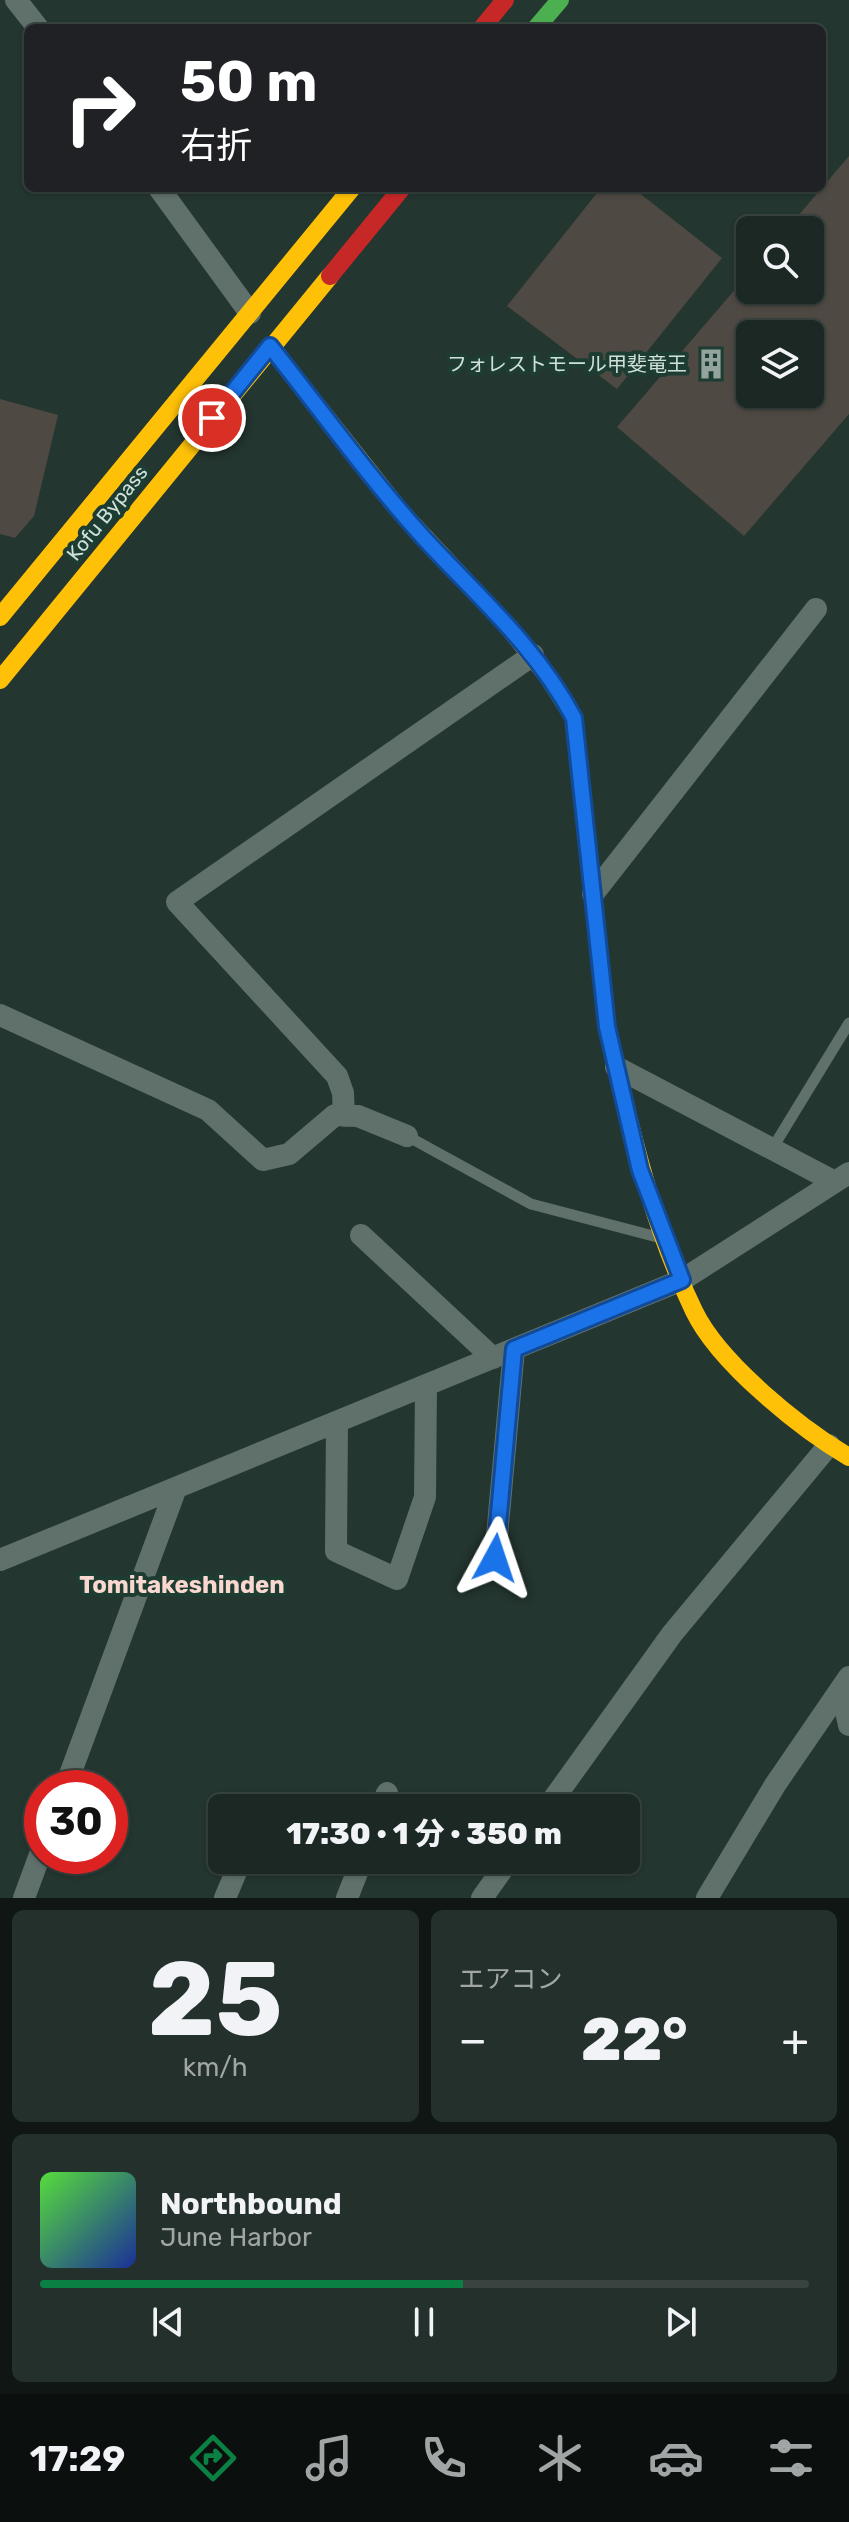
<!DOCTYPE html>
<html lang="ja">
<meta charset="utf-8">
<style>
:root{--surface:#1b2824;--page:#24302c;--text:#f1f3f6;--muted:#a0a6a6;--line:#394441;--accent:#0b8043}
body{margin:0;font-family:Rubik,"Noto Sans JP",sans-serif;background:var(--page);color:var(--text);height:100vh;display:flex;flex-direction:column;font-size:30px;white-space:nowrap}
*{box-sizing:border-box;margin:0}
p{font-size:26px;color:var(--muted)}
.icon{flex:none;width:44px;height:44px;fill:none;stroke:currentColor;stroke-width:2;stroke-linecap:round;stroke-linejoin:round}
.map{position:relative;height:1898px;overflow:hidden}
.panel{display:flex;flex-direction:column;gap:12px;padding:12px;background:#0f1614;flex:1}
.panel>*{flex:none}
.hud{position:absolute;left:24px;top:24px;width:802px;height:168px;border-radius:12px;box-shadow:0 2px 6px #0004,0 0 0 2px var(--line);background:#202124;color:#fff;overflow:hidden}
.controls{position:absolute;left:736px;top:216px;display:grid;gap:16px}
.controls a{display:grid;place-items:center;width:88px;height:88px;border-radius:12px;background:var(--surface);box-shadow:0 2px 6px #0004,0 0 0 2px var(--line);font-size:40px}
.speed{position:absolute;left:24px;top:1770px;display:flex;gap:16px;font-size:40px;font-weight:700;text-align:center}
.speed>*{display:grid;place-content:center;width:104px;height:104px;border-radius:50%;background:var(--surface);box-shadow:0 2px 6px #0004,0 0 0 2px var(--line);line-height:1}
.speed .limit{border:12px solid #d22;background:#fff;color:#111}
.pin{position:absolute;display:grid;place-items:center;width:68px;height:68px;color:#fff;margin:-34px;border:4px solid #fff;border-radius:50%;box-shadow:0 2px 8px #0007}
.me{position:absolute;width:88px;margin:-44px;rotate:5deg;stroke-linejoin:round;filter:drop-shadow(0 0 6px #0008)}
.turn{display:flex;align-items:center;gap:28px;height:168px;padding:0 24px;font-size:36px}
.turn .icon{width:104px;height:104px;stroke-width:2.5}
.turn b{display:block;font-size:56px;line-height:68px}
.big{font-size:60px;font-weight:800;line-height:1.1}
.panel .tile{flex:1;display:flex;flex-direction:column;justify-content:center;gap:12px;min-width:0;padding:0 28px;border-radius:12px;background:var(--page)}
.panel .dial{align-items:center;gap:0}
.dial b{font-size:104px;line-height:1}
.song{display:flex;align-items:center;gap:24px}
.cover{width:96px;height:96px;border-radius:12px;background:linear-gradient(135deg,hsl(110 70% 55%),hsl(230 70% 35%))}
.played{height:8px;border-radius:4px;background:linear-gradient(90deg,var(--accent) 55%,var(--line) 55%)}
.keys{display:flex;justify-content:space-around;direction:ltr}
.heat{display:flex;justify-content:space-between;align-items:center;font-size:44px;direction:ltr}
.panel .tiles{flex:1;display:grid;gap:12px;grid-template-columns:1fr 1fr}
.tile:last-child{grid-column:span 2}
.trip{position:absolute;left:208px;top:1794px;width:432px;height:80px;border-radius:12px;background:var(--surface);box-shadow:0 2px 6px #0004,0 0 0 2px var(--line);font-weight:800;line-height:80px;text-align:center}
.tab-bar{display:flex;height:128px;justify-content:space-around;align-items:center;background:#0b100e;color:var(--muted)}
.tab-bar .icon{width:56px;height:56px}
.tab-bar .active{color:var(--accent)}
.tab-bar b{font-size:36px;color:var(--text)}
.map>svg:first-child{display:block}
.building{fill:#4f4943;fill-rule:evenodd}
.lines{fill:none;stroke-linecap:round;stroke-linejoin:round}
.lane{stroke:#60706b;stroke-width:11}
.street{stroke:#60706b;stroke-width:22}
.fast{stroke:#4caf50;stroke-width:18}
.slow{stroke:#ffc107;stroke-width:18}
.jam{stroke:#c62828;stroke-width:18}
.route-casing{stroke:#114b97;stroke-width:20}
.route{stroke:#1a73e8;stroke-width:14}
.labels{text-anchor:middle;stroke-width:8;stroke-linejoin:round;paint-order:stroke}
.poi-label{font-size:20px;fill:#cfe0d9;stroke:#1d3d32;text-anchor:end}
.street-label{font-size:20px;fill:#cfe0d9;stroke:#1d3d32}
.quarter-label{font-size:24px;font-weight:bold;fill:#fad8d0;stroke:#1d3d32}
</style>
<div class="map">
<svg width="849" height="1898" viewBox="0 0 849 1898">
<rect width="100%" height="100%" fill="#243630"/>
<path class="building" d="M 849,156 L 849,414 L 744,536 L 617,427 L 750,272 L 750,290 L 810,290 L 810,230 L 786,230 ZM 750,334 L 810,334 L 810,394 L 750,394 Z
M 601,188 L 633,188 L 722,258 L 617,389 L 507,306 Z
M 0,399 L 58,415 L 34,516 L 15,538 L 0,534 Z"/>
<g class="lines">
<path class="lane" d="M 407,1136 L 531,1204 L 661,1238
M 772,1149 L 849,1023"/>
<path class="street" d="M 16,0 L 38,28
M 159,188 L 250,313
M 593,894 L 816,609
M 0,1015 L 208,1110 L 263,1160 L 289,1154 L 335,1115 L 358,1116 L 407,1136
M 616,1067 L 835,1182
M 344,1116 L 343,1093 L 337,1076 L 177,902 L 533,655
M 361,1235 L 493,1358
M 337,1422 L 336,1551 L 397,1579 L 425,1497 L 426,1385
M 495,1558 L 514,1349
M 0,1560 L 682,1280 L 849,1173
M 841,1689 L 849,1725
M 65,1788 L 176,1488
M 381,1808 L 387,1793
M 547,1808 L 672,1634 L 829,1445
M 24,1898 L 42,1849
M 225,1898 L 241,1860
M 347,1898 L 362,1860
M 482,1898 L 509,1860
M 707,1898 L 775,1785 L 849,1677"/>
<path class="fast" d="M 536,28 L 560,0
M 546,674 L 574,718 L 607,1027 L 618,1073"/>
<path class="slow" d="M 270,346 L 402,513 L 504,622 L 546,674
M 0,617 L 352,188
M 0,680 L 330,276
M 618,1073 C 636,1154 658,1236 694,1311 C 719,1363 800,1428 849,1457"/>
<path class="jam" d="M 482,28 L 505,0
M 330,276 L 402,188"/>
</g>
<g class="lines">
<g class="route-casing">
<path id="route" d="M 212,418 L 270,346 C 320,409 368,476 422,536 C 476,595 536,646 574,718 L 607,1027 L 640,1170 L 682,1280 L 514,1349 L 495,1558"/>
</g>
<use href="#route" class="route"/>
</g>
<defs>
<g id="building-bare" transform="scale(2.4)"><path d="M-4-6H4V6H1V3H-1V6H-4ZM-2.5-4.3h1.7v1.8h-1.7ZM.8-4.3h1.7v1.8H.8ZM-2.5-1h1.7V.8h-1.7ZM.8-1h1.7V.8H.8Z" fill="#93a49e" stroke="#1d3d32" stroke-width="2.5" paint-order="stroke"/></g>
</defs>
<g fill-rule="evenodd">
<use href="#building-bare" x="711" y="364"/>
</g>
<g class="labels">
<g class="poi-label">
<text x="687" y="371">フォレストモール甲斐竜王</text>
</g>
<g class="street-label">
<text transform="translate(107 513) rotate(-51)" y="7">Kofu Bypass</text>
</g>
<g class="quarter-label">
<text x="182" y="1593">Tomitakeshinden</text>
</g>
</g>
</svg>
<div class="controls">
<a><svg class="icon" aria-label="search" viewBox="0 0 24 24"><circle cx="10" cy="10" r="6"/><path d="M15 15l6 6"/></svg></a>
<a><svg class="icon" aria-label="layers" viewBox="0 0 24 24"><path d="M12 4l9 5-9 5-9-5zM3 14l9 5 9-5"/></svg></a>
</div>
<div class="speed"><div class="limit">30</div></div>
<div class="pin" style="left:212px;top:418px;background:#d93025"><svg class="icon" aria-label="arrive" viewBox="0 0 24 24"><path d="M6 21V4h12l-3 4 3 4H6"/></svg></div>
<svg class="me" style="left:495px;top:1558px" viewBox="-20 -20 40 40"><path d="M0-17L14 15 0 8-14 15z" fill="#1a73e8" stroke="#fff" stroke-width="4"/></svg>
<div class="trip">17:30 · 1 分 · 350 m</div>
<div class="hud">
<div class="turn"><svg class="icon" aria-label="right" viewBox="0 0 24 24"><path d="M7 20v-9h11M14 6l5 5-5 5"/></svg><div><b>50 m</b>右折</div></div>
</div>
</div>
<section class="panel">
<div class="tiles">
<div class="tile dial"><b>25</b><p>km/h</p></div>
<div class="tile"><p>エアコン</p>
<div class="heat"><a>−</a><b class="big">22°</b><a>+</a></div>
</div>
<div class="tile">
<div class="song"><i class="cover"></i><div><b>Northbound</b><p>June Harbor</p></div></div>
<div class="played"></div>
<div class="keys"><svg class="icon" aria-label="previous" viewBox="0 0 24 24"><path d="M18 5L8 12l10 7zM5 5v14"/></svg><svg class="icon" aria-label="pause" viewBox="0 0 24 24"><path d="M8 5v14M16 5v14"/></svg><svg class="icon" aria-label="next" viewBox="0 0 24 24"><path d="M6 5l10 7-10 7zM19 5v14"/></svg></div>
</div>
</div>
</section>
<nav class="tab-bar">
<b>17:29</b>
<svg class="icon active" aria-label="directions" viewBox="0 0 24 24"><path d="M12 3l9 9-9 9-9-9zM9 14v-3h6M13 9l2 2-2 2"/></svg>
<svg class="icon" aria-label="music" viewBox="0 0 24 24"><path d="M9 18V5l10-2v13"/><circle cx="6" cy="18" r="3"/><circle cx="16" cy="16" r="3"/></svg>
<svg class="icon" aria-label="phone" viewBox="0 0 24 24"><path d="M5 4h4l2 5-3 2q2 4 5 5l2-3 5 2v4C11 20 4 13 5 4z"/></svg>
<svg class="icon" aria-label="climate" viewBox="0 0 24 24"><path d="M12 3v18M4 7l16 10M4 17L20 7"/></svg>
<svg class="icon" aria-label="car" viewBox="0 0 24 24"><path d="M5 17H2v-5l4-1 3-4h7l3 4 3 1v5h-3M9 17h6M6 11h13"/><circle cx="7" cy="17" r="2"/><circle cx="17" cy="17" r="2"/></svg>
<svg class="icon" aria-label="filters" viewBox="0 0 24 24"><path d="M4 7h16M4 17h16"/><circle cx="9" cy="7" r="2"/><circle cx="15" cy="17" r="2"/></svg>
</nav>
